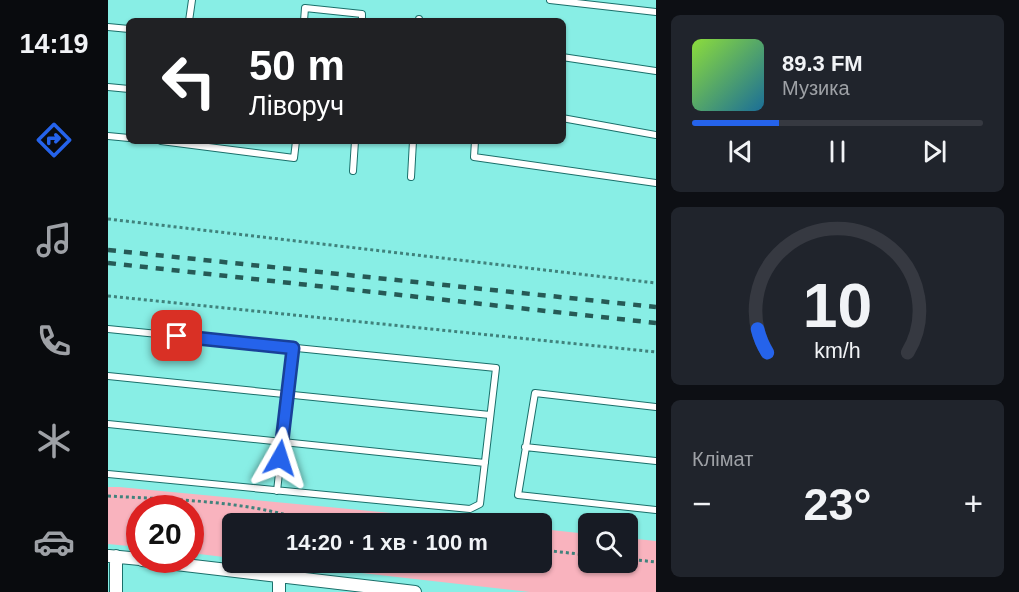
<!DOCTYPE html>
<html lang="uk">
<meta charset="utf-8">
<style>
:root{--surface:#171b24;--page:#20242c;--text:#f1f3f6;--muted:#9ea1a6;--line:#363941;--accent:#2563eb}
body{margin:0;font-family:Arial,sans-serif;background:var(--page);color:var(--text);height:100vh;display:flex;flex-direction:column;font-size:22px;white-space:nowrap}
*{box-sizing:border-box;margin:0}
p{font-size:20px;color:var(--muted)}
.icon{flex:none;width:33px;height:33px;fill:none;stroke:currentColor;stroke-width:2;stroke-linecap:round;stroke-linejoin:round}
.map{position:relative;flex:1;overflow:hidden}
.panel{display:flex;flex-direction:column;gap:15px;padding:15px;background:#0d0f14;width:363px}
.panel>*{flex:none}
.hud{position:absolute;left:18px;top:18px;width:440px;height:126px;border-radius:9px;box-shadow:0 2px 4px #0004;background:#202124;color:#fff;overflow:hidden}
.fabs{position:absolute;left:470px;top:513px;display:grid;gap:12px}
.fabs a{display:grid;place-items:center;width:60px;height:60px;border-radius:9px;background:var(--surface);box-shadow:0 2px 4px #0004;font-size:30px}
.speed{position:absolute;left:18px;top:495px;display:flex;gap:12px;font-size:30px;font-weight:700;text-align:center}
.speed>*{display:grid;place-content:center;width:78px;height:78px;border-radius:50%;background:var(--surface);box-shadow:0 2px 4px #0004;line-height:1}
.speed .limit{border:9px solid #d22;background:#fff;color:#111}
.pin{position:absolute;display:grid;place-items:center;width:51px;height:51px;color:#fff;margin:-26px;border-radius:12px;box-shadow:0 3px 9px #0006}
.me{position:absolute;width:66px;margin:-33px;rotate:6deg;stroke-linejoin:round;filter:drop-shadow(0 0 4px #0008)}
.turn{display:flex;align-items:center;gap:21px;height:126px;padding:0 24px;font-size:27px}
.turn .icon{width:78px;height:78px;stroke-width:2.5}
.turn b{display:block;font-size:42px;line-height:51px}
.big{font-size:45px;font-weight:800;line-height:1.1}
.panel .card{flex:1;display:flex;flex-direction:column;justify-content:center;gap:9px;min-width:0;padding:0 21px;border-radius:9px;background:var(--page)}
.panel .dial{align-items:center;gap:0}
.dial svg{height:156px;overflow:visible;fill:none;stroke:var(--line);stroke-width:7;stroke-linecap:round;text-anchor:middle}
.dial text{fill:var(--text);stroke:none}
.song{display:flex;align-items:center;gap:18px}
.cover{width:72px;height:72px;border-radius:9px;background:linear-gradient(135deg,hsl(90 70% 55%),hsl(200 70% 35%))}
.played{height:6px;border-radius:3px;background:linear-gradient(90deg,var(--accent) 30%,var(--line) 30%)}
.keys{display:flex;justify-content:space-around;direction:ltr}
.heat{display:flex;justify-content:space-between;align-items:center;font-size:33px;direction:ltr}
.trip{position:absolute;left:114px;top:513px;width:330px;height:60px;border-radius:9px;background:var(--surface);box-shadow:0 2px 4px #0004;font-weight:800;line-height:60px;text-align:center}
main{display:flex;flex:1;min-height:0}
.tab-bar{display:flex;flex-direction:column;width:108px;justify-content:space-around;align-items:center;background:#090b0e;color:var(--muted)}
.tab-bar .icon{width:42px;height:42px}
.tab-bar .active{color:var(--accent)}
.tab-bar b{font-size:27px;color:var(--text)}
.map>svg:first-child{display:block}
.green{fill:#f9b3be}
.lines{fill:none;stroke-linecap:round;stroke-linejoin:round}
.lane-casing{stroke:#1a6f6a;stroke-width:8}
.street-casing{stroke:#1a6f6a;stroke-width:14}
.path{stroke:#40827c;stroke-width:3;stroke-dasharray:3 3;stroke-linecap:butt}
.lane{stroke:#fff;stroke-width:6}
.street{stroke:#fff;stroke-width:12}
.rail{stroke:#265a56;stroke-width:4.5;stroke-dasharray:8 8;stroke-linecap:butt}
.route-casing{stroke:#184099;stroke-width:15}
.route{stroke:#2563eb;stroke-width:10}
</style>
<main>
<nav class="tab-bar">
<b>14:19</b>
<svg class="icon active" aria-label="directions" viewBox="0 0 24 24"><path d="M12 3l9 9-9 9-9-9zM9 14v-3h6M13 9l2 2-2 2"/></svg>
<svg class="icon" aria-label="music" viewBox="0 0 24 24"><path d="M9 18V5l10-2v13"/><circle cx="6" cy="18" r="3"/><circle cx="16" cy="16" r="3"/></svg>
<svg class="icon" aria-label="phone" viewBox="0 0 24 24"><path d="M5 4h4l2 5-3 2q2 4 5 5l2-3 5 2v4C11 20 4 13 5 4z"/></svg>
<svg class="icon" aria-label="climate" viewBox="0 0 24 24"><path d="M12 3v18M4 7l16 10M4 17L20 7"/></svg>
<svg class="icon" aria-label="car" viewBox="0 0 24 24"><path d="M5 17H2v-5l4-1 3-4h7l3 4 3 1v5h-3M9 17h6M6 11h13"/><circle cx="7" cy="17" r="2"/><circle cx="17" cy="17" r="2"/></svg>
</nav>
<div class="map">
<svg width="548" height="592" viewBox="0 0 548 592">
<rect width="100%" height="100%" fill="#88eee5"/>
<path class="green" d="M 0,487 L 11,487 L 388,523 L 124,524 L 124,558 L 83,553 L 82,508 L 32,508 L 31,547 L 0,544 Z
M 434,529 L 480,534 L 480,562 L 519,562 L 519,538 L 548,541 L 548,592 L 422,592 L 165,563 L 434,562 Z"/>
<g class="lines">
<g class="lane-casing">
<path id="lane" d="M 442,0 L 548,12
M 81,21 L 84,0
M 196,21 L 197,8 L 254,14 L 254,21
M 311,21 L 311,19
M 0,27 L 21,29
M 454,57 L 548,71
M 0,87 L 21,89
M 454,118 L 548,135
M 0,136 L 21,138
M 53,141 L 186,158 L 188,141
M 367,141 L 366,157 L 548,183
M 245,171 L 247,141
M 303,177 L 305,141
M 0,329 L 388,368 L 372,504 L 362,509 L 0,474
M 0,376 L 382,415
M 548,407 L 427,393 L 410,495 L 548,510
M 0,424 L 377,463
M 417,447 L 548,461
M 169,491 L 185,348"/>
</g>
<g class="street-casing">
<path id="street" d="M 1,556 L 32,559
M 34,560 L 307,592
M 8,592 L 8,556
M 171,592 L 171,576"/>
</g>
<path class="path" d="M 0,219 L 548,283
M 0,296 L 548,352
M 0,496 C 69,500 142,500 208,524
M 434,550 L 480,555
M 519,559 L 548,562"/>
<use href="#lane" class="lane"/>
<use href="#street" class="street"/>
<path class="rail" d="M 0,250 L 548,307
M 0,263 L 548,323"/>
</g>
<g class="lines">
<g class="route-casing">
<path id="route" d="M 69,336 L 185,348 L 172,458"/>
</g>
<use href="#route" class="route"/>
</g>
</svg>
<div class="fabs">
<a><svg class="icon" aria-label="search" viewBox="0 0 24 24"><circle cx="10" cy="10" r="6"/><path d="M15 15l6 6"/></svg></a>
</div>
<div class="speed"><div class="limit">20</div></div>
<div class="pin" style="left:69px;top:336px;background:#d93025"><svg class="icon" aria-label="arrive" viewBox="0 0 24 24"><path d="M6 21V4h12l-3 4 3 4H6"/></svg></div>
<svg class="me" style="left:172px;top:458px" viewBox="-20 -20 40 40"><path d="M0-17L14 15 0 8-14 15z" fill="#2563eb" stroke="#fff" stroke-width="4"/></svg>
<div class="trip">14:20 · 1 хв · 100 m</div>
<div class="hud">
<div class="turn"><svg class="icon" aria-label="left" viewBox="0 0 24 24"><path d="M17 20v-9H6M10 6l-5 5 5 5"/></svg><div><b>50 m</b>Ліворуч</div></div>
</div>
</div>
<section class="panel">
<div class="card">
<div class="song"><i class="cover"></i><div><b>89.3 FM</b><p>Музика</p></div></div>
<div class="played"></div>
<div class="keys"><svg class="icon" aria-label="previous" viewBox="0 0 24 24"><path d="M18 5L8 12l10 7zM5 5v14"/></svg><svg class="icon" aria-label="pause" viewBox="0 0 24 24"><path d="M8 5v14M16 5v14"/></svg><svg class="icon" aria-label="next" viewBox="0 0 24 24"><path d="M6 5l10 7-10 7zM19 5v14"/></svg></div>
</div>
<div class="card dial"><svg viewBox="0 0 100 80">
<path d="M14 69A42 42 0 1 1 86 69"/>
<path d="M14 69A42 42 0 0 1 9 57" stroke="#2563eb"/>
<text x="50" y="56" font-size="32" font-weight="700">10</text>
<text x="50" y="72" font-size="11">km/h</text>
</svg></div>
<div class="card"><p>Клімат</p>
<div class="heat"><a>−</a><b class="big">23°</b><a>+</a></div>
</div>
</section>
</main>
